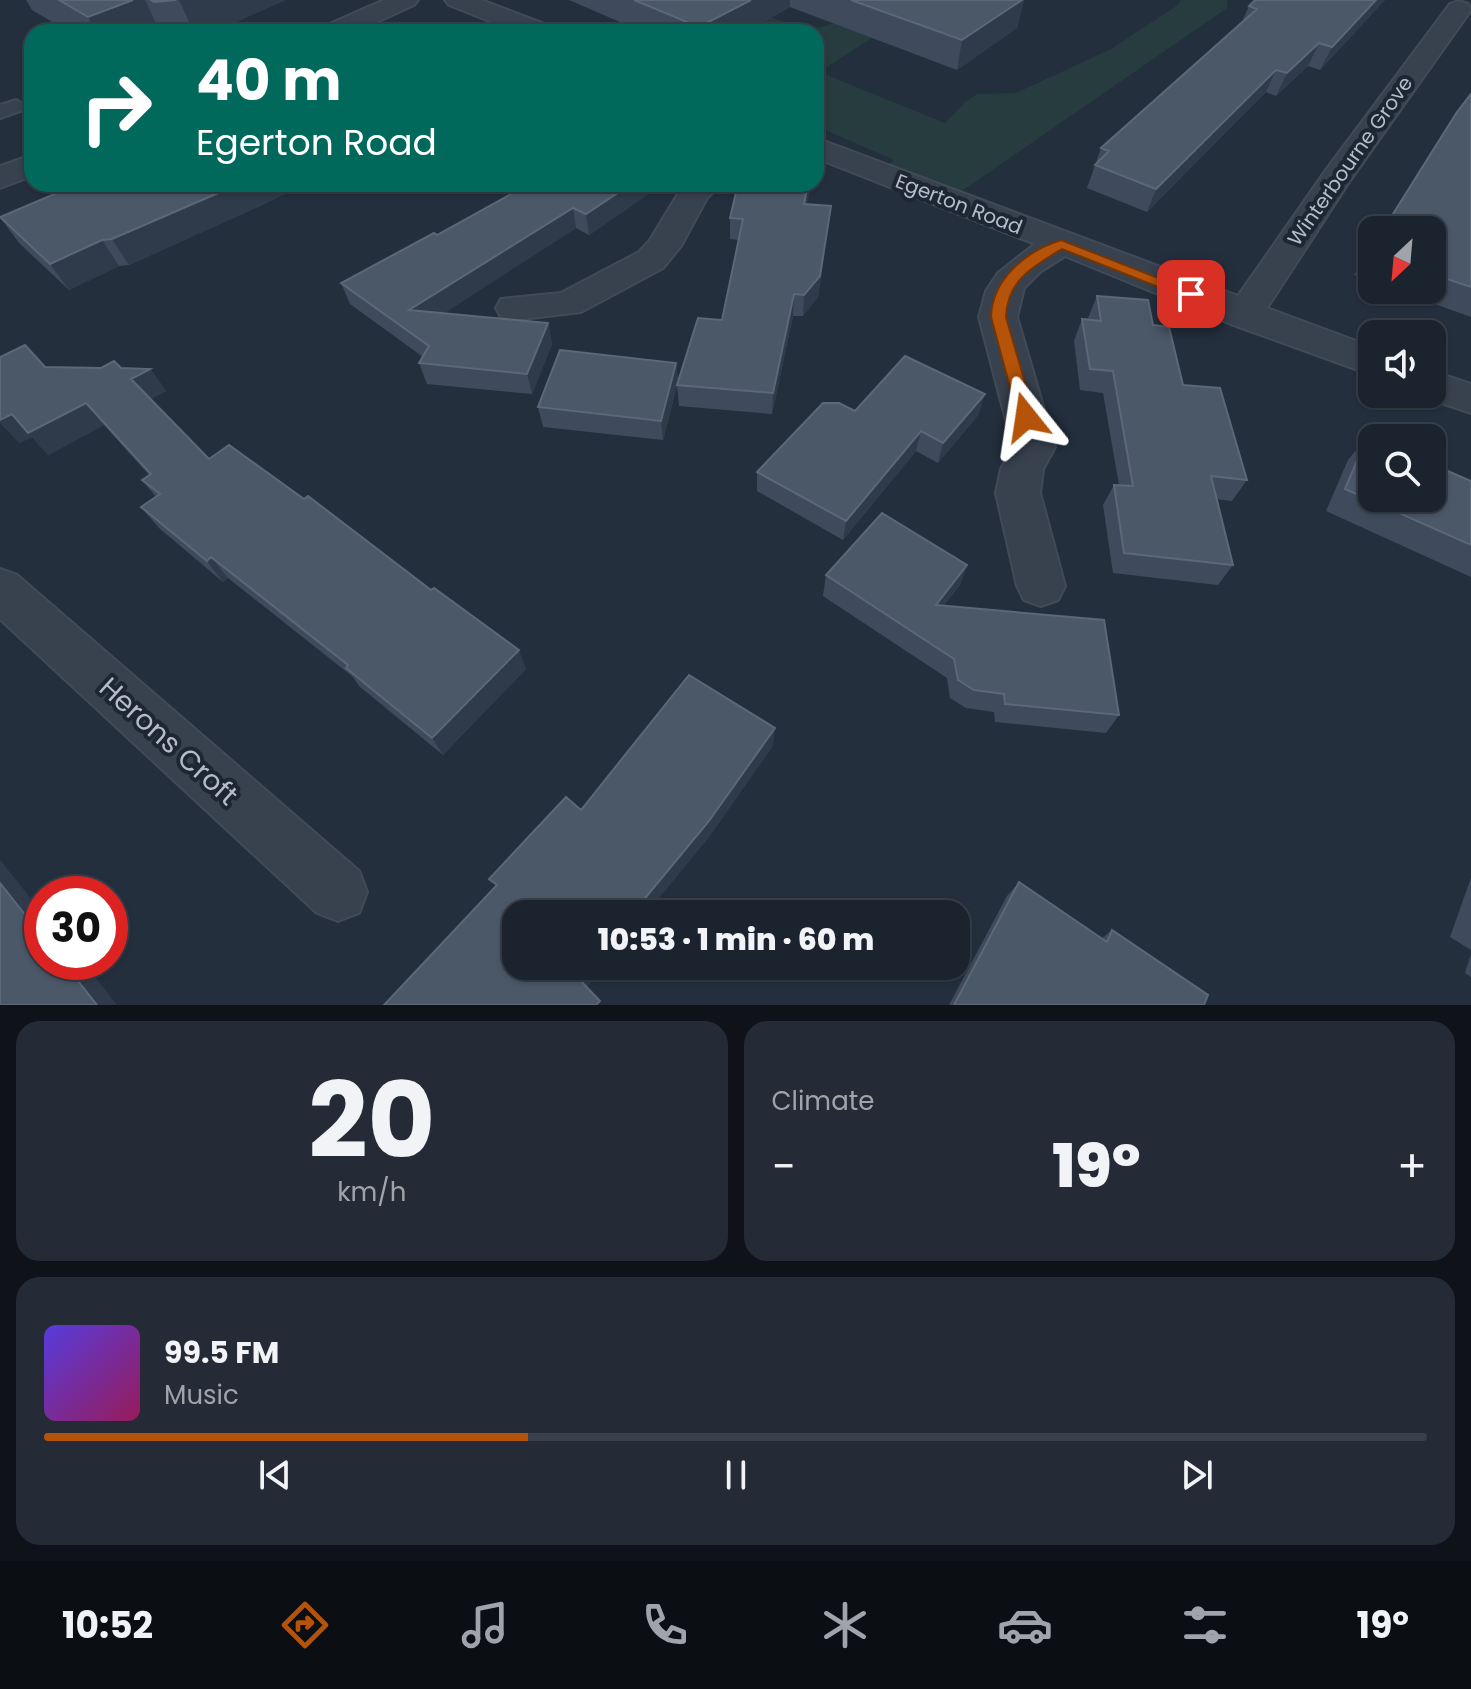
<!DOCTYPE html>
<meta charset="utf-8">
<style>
:root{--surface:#1b232e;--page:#242b36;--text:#f1f3f6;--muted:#a0a4aa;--line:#39404a;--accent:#b45309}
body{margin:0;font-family:Poppins,sans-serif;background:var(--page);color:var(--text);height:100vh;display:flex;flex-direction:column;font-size:30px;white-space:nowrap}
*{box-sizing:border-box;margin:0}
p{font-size:26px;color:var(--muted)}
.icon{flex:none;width:44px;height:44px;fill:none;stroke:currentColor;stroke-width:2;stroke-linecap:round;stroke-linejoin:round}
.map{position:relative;height:1005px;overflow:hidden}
.side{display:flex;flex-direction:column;gap:16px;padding:16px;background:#0f1319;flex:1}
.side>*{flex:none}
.guide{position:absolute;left:24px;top:24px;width:800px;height:168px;border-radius:24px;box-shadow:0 2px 6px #0004,0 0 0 2px var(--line);background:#00695c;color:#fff;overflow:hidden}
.needle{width:52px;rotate:206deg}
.controls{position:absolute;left:1358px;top:216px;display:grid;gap:16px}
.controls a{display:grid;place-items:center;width:88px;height:88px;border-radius:16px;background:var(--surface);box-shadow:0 2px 6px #0004,0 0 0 2px var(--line);font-size:40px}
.speed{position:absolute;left:24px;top:876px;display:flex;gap:16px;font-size:40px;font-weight:700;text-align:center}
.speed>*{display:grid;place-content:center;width:104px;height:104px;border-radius:50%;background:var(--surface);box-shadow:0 2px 6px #0004,0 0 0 2px var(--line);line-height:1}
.speed .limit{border:12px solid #d22;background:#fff;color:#111}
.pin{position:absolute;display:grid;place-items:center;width:68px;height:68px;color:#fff;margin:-34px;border-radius:16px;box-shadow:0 4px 12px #0006}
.me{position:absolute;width:88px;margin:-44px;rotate:345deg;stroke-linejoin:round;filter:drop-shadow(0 0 6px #0008)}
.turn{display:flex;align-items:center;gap:28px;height:168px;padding:0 40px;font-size:36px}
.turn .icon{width:104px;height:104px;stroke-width:2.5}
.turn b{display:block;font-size:56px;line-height:68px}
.big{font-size:60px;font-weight:800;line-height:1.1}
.side .card{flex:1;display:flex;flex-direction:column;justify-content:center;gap:12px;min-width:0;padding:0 28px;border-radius:24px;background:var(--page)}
.side .dial{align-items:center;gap:0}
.dial b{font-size:104px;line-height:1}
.song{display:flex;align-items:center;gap:24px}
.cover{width:96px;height:96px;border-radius:12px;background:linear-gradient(135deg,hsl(250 70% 55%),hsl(330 70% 35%))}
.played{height:8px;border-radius:4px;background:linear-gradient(90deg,var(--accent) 35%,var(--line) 35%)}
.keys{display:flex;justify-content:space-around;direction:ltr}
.heat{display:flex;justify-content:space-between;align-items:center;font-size:44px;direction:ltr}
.side .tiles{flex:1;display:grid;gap:16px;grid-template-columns:1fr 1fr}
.card:last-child{grid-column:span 2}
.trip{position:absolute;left:502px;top:900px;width:468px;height:80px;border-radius:24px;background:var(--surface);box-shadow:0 2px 6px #0004,0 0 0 2px var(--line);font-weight:800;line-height:80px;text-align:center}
.dock{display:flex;height:128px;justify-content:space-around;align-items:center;background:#0b0e12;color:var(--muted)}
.dock .icon{width:56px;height:56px}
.dock .on{color:var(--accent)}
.dock b{font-size:36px;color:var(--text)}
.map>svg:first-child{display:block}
.green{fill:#263c3f}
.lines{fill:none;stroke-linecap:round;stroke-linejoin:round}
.lane-casing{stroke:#414a57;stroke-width:4}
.street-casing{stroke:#414a57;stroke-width:4}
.lane{fill:#38414e;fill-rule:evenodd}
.street{fill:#38414e;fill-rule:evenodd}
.wall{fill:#3f4b5c}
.shaded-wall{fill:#2f3b4b}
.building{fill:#4b5868;stroke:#5c6777;stroke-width:2}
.route{fill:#b45309;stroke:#753606;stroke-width:2}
.labels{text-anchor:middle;stroke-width:8;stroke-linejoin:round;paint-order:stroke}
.far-street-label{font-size:20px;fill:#b4bcc9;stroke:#1d2633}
.near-street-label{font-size:28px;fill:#b4bcc9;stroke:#1d2633}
</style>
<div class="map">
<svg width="1471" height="1005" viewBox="0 0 1471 1005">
<rect width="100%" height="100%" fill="#242f3e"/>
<path class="green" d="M 1181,0 L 1227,0 L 1227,8 L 949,200 L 880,173 L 894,160 L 816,126 L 816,32 L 773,32 L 703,16 L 769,17 L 811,30 L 877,10 L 872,38 L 819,72 L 945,123 L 964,103 L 977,94 L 1016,93 L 1111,49 L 1178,5 Z"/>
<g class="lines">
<g class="lane-casing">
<path id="lane" d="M 16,100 L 26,106 L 23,110 L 0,118 L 0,105 Z"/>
</g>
<g class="street-casing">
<path id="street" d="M 384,0 L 418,0 L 414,5 L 355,32 L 321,32 L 325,26 Z
M 445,0 L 481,0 L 550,26 L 554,32 L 517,32 L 449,5 Z
M 1459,1 L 1468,4 L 1471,10 L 1351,179 L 1267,308 L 1372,347 L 1372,375 L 1231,324 L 1065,256 L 1040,272 L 1024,288 L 1017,317 L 1055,447 L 1043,469 L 1040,493 L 1065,586 L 1058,600 L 1041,606 L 1024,600 L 1017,586 L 996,493 L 1001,469 L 1013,447 L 979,317 L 986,291 L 998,273 L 1035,244 L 816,158 L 816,138 L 1238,296 L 1326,170 L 1450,4 Z
M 32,155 L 32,176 L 0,188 L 0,166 Z
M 684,184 L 721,184 L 707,198 L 681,246 L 663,268 L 581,312 L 514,320 L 501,317 L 496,308 L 501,299 L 561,293 L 639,252 L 650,240 Z
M 1432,371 L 1471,384 L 1471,413 L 1418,395 L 1432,394 Z
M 0,569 L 17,575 L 359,871 L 367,892 L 359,913 L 338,921 L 317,913 L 0,619 Z"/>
</g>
<use href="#lane" class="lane"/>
<use href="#street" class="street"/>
</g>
<path class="wall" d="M 26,0 L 285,0 L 214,32 L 69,32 L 32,10 Z
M 569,0 L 1024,0 L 1017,28 L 957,70 L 790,7 L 745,32 L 643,32 Z
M 1385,0 L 1320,70 L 1308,66 L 1276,96 L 1266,92 L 1147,212 L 1087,188 L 1101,148 L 1242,22 L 1249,6 Z
M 1471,94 L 1471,317 L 1396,290 L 1432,290 L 1432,230 L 1382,230 L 1442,134 L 1457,112 Z
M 100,184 L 305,184 L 260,206 L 129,265 L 119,266 L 69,290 L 19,243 L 0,217 Z
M 653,191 L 589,235 L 576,228 L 444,313 L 548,323 L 552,344 L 532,394 L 427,384 L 419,363 L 423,357 L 350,304 L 341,283 L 437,235 Z
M 807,204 L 831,206 L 818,297 L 803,316 L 793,316 L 772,414 L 679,406 L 677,385 L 722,320 L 739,240 L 730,239 L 730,218 Z
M 1372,247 L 1372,281 L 1354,275 Z
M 1097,296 L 1153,325 L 1183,385 L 1247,480 L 1232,501 L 1216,499 L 1233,565 L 1218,585 L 1113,573 L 1103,505 L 1114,485 L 1119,485 L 1103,393 L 1080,390 L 1074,341 L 1082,319 L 1089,320 L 1088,318 Z
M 676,363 L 678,382 L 663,440 L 543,427 L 538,407 Z
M 45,367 L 150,369 L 166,391 L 151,399 L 209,459 L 526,669 L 443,755 L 359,686 L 353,677 L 228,578 L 223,582 L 159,528 L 141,507 L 156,497 L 142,480 L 149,475 L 104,425 L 48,455 L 32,437 L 19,443 Z
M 855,411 L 979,414 L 938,463 L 916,451 L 843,540 L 757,491 L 757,472 Z
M 1367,437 L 1471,481 L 1471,577 L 1326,511 L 1348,460 Z
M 967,565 L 960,585 L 944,605 L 1119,715 L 1106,733 L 995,722 L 994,712 L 966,708 L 950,698 L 947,678 L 823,596 L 826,575 Z
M 1471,878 L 1471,950 L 1450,937 Z
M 1019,882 L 1101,939 L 1112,930 L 1204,1005 L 949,1005 L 1007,896 Z
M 1471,954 L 1471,977 L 1465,973 Z"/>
<path class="shaded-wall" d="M 133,0 L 145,0 L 160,32 L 96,32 L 88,17 Z
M 179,0 L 285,0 L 214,32 L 194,32 Z
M 751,0 L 790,0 L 790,7 L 745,32 L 699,32 L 699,27 Z
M 1022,0 L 1024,0 L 1017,28 L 957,70 L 962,40 Z
M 1376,0 L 1385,0 L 1320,70 L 1332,47 Z
M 1319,43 L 1308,66 L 1276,96 L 1287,73 Z
M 1276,70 L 1266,92 L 1147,212 L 1156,189 Z
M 239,184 L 305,184 L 260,206 L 129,265 L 112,239 Z
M 631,184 L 652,184 L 653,191 L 589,235 L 586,214 Z
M 808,184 L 812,184 L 802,225 L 804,204 Z
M 831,206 L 818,297 L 803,316 L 804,295 Z
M 573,208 L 576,228 L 417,331 L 409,310 Z
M 102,240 L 119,266 L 69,290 L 50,264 Z
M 794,294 L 793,316 L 772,414 L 773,393 Z
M 548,323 L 552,344 L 532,394 L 527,374 Z
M 676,363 L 678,382 L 663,440 L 661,421 Z
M 150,369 L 166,391 L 148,401 L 131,379 Z
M 985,394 L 979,414 L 938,463 L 943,443 Z
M 86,403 L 104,425 L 48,455 L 32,437 L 19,443 L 0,423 L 0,420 L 12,414 Z
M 921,431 L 916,451 L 843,540 L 846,521 Z
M 211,557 L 228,578 L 223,582 L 207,561 Z
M 967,565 L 960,585 L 929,624 L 936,605 Z
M 519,650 L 526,669 L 443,755 L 432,738 Z
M 775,728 L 773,746 L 710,836 L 646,914 L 632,914 Z
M 0,860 L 42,912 L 42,936 L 0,883 Z
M 63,962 L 83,962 L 117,1005 L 97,1005 Z
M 589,966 L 604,966 L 585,989 L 578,978 Z"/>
<path class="building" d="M 59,0 L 133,0 L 88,17 Z
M 151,0 L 176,0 L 154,2 Z
M 634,0 L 751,0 L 699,27 Z
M 851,0 L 1022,0 L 962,40 Z
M 1255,0 L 1376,0 L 1332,47 L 1319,43 L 1287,73 L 1276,70 L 1156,189 L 1095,165 L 1109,151 L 1101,148 L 1257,9 L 1249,6 Z
M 464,27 L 474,32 L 453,32 Z
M 1471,94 L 1471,287 L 1432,274 L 1432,230 L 1383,230 L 1457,112 Z
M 78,184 L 90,184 L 93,187 L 100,184 L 239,184 L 112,239 L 102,240 L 50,264 L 0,217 Z
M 529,184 L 631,184 L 586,214 L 573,208 L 409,310 L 548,323 L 527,374 L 419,363 L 429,346 L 341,283 L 434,233 L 437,235 Z
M 738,184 L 808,184 L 804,204 L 831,206 L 820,276 L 804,295 L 794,294 L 773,393 L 677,385 L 698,318 L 722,320 L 743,219 L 730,218 Z
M 1097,296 L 1148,300 L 1153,325 L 1169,327 L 1183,385 L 1220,388 L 1247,480 L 1211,476 L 1233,565 L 1124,553 L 1114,485 L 1133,486 L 1113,371 L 1090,369 L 1082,319 L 1101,321 Z
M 25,345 L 45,367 L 101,368 L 114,361 L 121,368 L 150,369 L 131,379 L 209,459 L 229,445 L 304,499 L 308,496 L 431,590 L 434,588 L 519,650 L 432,738 L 346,668 L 348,665 L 211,557 L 207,561 L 141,507 L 160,494 L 142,480 L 151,474 L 86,403 L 28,433 L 12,414 L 0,420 L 0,357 Z
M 560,350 L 676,363 L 661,421 L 538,407 Z
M 905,356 L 985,394 L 943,443 L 921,431 L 846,521 L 757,472 L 823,403 L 839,403 L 855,411 Z
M 1367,437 L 1372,439 L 1372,498 L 1432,498 L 1432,464 L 1471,481 L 1471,545 L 1345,489 Z
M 882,513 L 967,565 L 936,605 L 1104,620 L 1119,715 L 1005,704 L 1004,694 L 974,690 L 958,680 L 954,659 L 826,575 Z
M 689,675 L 775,728 L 709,821 L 632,914 L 516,914 L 516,966 L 589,966 L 578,978 L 600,1001 L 596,1005 L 384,1005 L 497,885 L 489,879 L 566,797 L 581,810 Z
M 1019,882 L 1107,942 L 1112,930 L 1208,995 L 1204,1005 L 954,1005 Z
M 0,883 L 42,936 L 42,962 L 63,962 L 97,1005 L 0,1005 Z"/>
<path class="route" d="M 1061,240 L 1199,294 L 1197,298 L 1186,298 L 1062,249 C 1034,266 1007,280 1006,317 L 1035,417 L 1026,423 L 1018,417 L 991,317 C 992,279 1026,251 1061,240 Z"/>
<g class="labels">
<g class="far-street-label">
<text transform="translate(1350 161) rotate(-55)" y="7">Winterbourne Grove</text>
<text transform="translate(959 204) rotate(21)" y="7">Egerton Road</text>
</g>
<g class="near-street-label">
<text transform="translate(169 741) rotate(42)" y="10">Herons Croft</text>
</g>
</g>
</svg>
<div class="controls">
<a><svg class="needle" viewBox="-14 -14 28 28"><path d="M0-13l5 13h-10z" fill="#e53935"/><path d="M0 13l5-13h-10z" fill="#a0a4aa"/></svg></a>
<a><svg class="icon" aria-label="sound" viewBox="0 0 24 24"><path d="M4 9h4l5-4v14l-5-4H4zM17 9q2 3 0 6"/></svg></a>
<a><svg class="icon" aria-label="search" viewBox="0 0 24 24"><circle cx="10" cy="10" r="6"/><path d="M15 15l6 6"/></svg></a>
</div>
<div class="speed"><div class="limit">30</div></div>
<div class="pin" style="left:1191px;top:294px;background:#d93025"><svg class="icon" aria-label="arrive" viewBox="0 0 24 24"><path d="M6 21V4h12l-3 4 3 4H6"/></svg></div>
<svg class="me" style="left:1026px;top:417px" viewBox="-20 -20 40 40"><path d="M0-17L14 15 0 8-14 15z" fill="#b45309" stroke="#fff" stroke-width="4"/></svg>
<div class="trip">10:53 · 1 min · 60 m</div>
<div class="guide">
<div class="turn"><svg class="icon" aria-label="right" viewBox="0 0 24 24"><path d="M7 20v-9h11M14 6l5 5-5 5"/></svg><div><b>40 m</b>Egerton Road</div></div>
</div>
</div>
<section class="side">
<div class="tiles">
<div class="card dial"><b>20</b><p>km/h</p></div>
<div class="card"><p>Climate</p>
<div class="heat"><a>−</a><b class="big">19°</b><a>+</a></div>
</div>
<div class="card">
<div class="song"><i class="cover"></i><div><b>99.5 FM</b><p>Music</p></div></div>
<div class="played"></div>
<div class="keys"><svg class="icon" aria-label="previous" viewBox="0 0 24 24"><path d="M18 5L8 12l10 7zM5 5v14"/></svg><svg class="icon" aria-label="pause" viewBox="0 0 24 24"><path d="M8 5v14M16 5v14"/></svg><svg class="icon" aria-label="next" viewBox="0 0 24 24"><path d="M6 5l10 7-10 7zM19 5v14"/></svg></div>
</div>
</div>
</section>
<nav class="dock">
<b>10:52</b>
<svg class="icon on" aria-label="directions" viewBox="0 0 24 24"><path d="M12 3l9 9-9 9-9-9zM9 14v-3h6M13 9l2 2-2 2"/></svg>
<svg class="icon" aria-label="music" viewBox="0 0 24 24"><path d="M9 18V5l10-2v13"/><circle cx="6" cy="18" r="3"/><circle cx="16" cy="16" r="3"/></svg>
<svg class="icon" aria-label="phone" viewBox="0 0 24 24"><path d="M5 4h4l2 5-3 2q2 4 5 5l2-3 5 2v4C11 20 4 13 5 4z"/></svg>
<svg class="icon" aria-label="climate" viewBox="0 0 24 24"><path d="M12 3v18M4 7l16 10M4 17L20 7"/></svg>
<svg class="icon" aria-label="car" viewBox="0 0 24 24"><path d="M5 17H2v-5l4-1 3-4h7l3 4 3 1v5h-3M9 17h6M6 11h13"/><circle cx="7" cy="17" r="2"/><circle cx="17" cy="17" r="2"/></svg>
<svg class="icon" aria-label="filters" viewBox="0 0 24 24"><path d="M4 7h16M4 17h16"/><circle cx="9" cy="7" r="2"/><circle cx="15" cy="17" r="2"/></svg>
<b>19°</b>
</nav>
